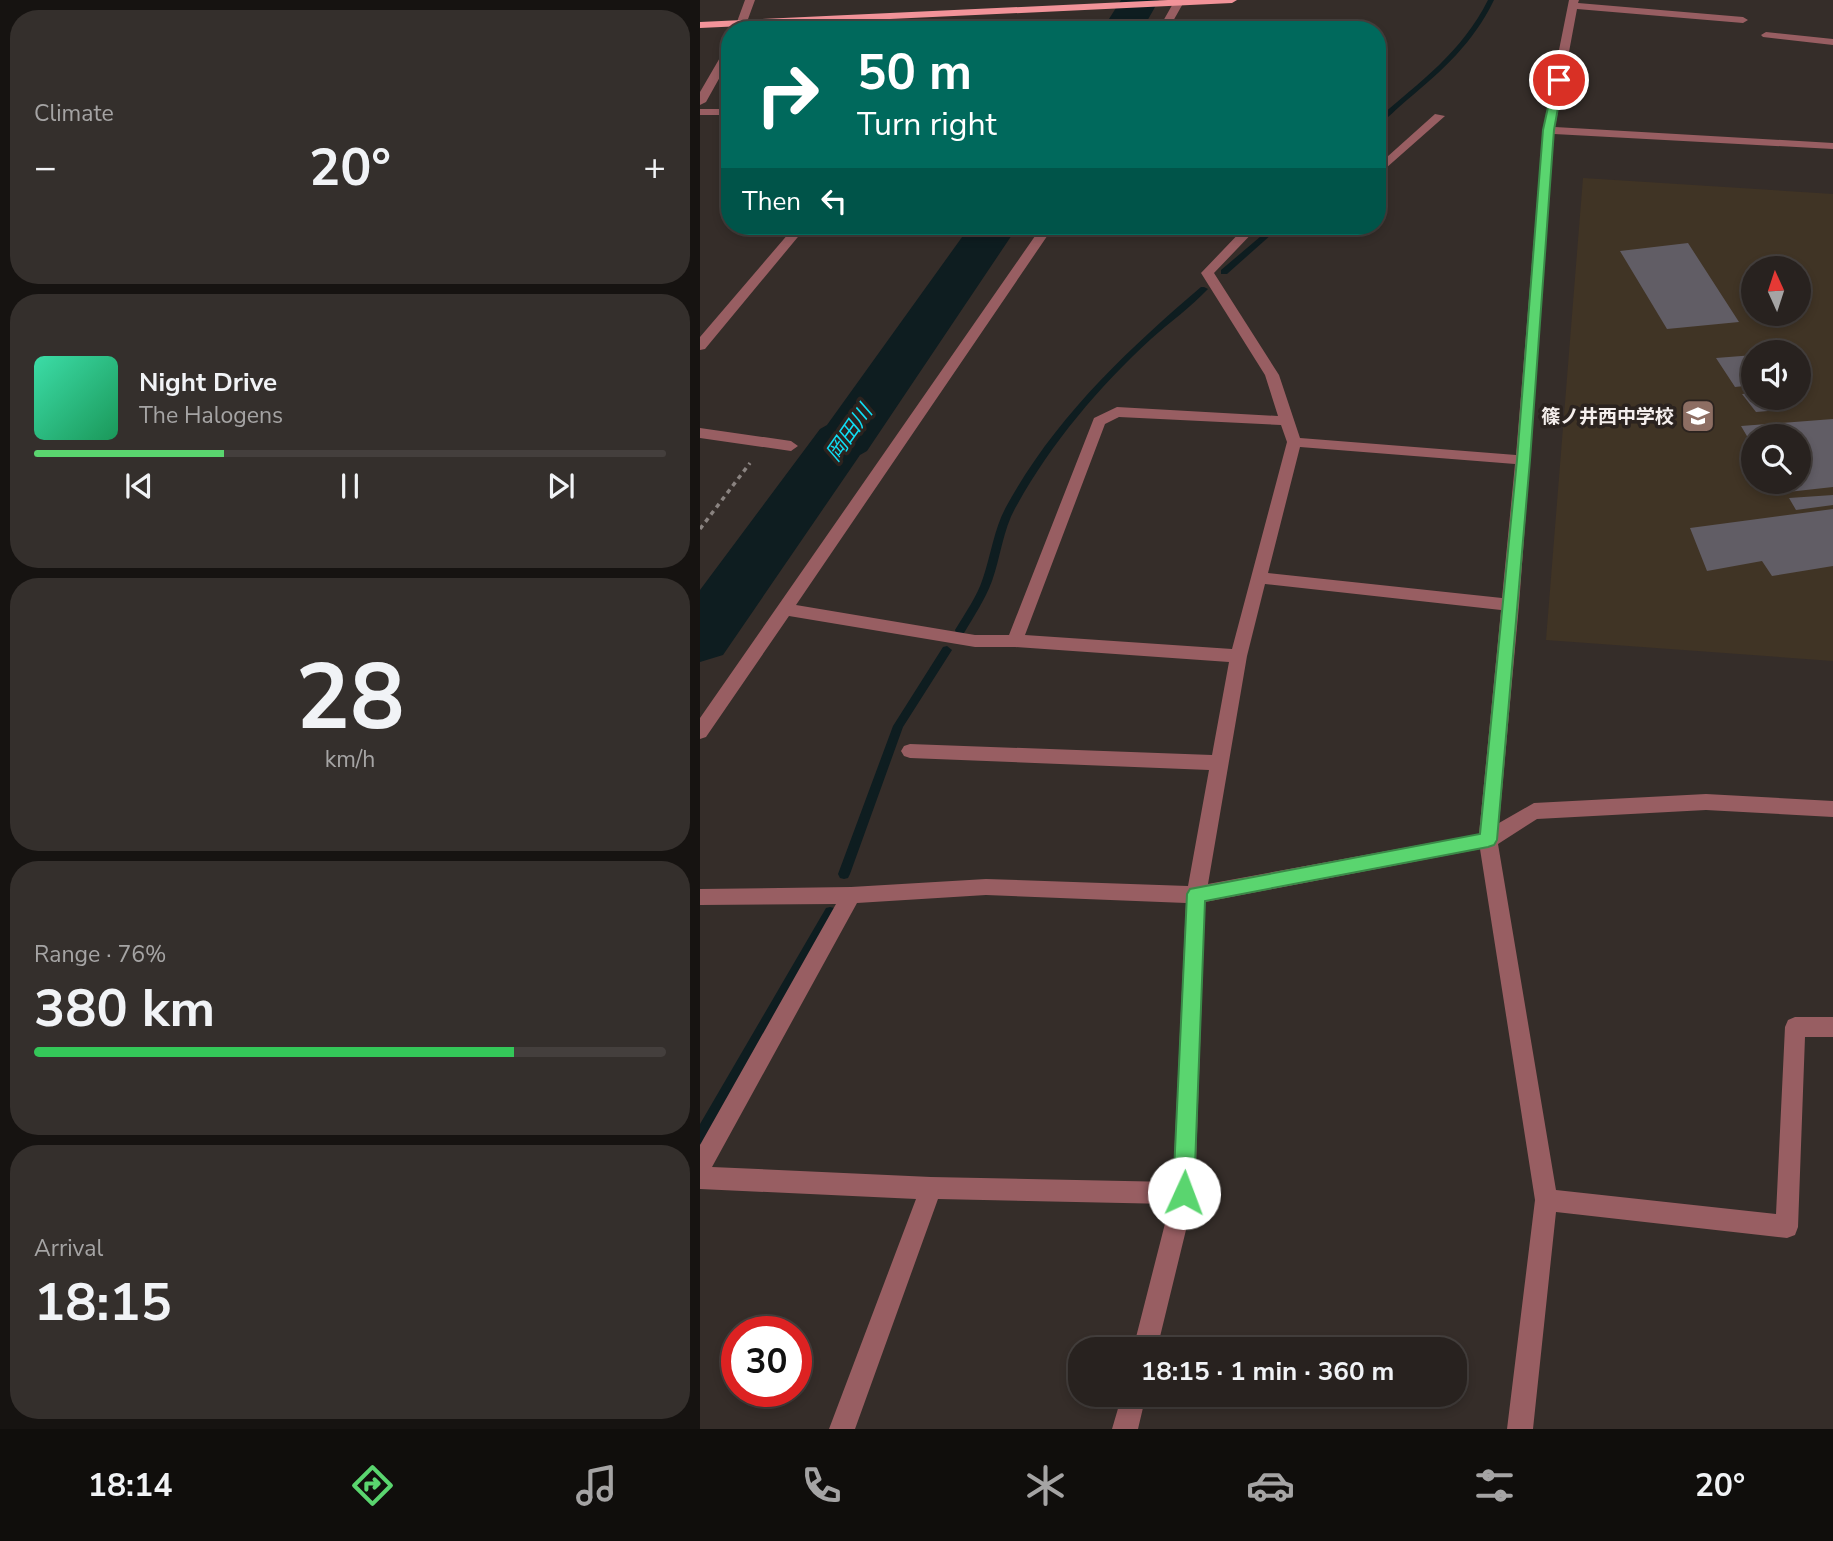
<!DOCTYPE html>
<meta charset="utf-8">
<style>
:root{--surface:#28221f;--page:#342f2c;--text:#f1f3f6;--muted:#a5a4a4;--line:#443f3d;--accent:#5ad56f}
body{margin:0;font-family:"Nunito Sans","Noto Sans JP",sans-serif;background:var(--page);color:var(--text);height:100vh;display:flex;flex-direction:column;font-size:26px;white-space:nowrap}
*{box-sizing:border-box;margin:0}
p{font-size:23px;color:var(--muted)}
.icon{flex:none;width:38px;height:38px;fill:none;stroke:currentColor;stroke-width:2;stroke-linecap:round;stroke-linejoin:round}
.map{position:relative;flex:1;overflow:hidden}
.drawer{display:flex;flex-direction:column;gap:10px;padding:10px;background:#161311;width:700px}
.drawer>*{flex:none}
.top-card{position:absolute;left:21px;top:21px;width:665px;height:214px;border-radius:28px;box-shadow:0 4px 10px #0003,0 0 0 2px var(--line);background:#00695c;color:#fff;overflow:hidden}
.needle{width:46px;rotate:357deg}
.fabs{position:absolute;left:1041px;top:256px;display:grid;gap:14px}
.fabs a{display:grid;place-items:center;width:70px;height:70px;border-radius:50%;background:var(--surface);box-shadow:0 4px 10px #0003,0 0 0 2px var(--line);font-size:35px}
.speed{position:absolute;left:21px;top:1316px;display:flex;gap:14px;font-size:35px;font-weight:700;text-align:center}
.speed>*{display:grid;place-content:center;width:91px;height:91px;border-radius:50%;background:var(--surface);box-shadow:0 4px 10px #0003,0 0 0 2px var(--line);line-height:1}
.speed .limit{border:10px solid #d22;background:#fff;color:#111}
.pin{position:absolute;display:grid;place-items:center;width:60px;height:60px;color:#fff;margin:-30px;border:4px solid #fff;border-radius:50%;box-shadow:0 2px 7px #0007}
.me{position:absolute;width:77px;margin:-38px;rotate:2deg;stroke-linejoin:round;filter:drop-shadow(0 0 5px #0008)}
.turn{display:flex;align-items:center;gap:24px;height:147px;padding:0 21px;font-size:32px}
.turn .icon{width:91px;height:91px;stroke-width:2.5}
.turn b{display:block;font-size:49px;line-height:60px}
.then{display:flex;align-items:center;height:66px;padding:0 21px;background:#0003;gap:14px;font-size:26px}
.big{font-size:52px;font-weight:700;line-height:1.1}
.drawer .widget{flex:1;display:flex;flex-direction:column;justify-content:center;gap:10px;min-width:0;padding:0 24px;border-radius:28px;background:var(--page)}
.drawer .dial{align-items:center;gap:0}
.dial b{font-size:91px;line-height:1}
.song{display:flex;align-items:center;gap:21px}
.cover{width:84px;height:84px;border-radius:10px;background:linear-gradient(135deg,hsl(160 70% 55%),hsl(150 70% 35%))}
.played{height:7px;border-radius:4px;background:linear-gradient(90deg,var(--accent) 30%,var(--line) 30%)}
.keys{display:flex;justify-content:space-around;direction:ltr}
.heat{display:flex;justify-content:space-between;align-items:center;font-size:38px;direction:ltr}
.charge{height:10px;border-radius:5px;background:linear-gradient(90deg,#34c759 76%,var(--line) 0)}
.trip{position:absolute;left:368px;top:1337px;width:399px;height:70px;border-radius:28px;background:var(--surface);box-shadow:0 4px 10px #0003,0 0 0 2px var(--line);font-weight:700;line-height:70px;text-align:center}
.menu{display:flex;height:112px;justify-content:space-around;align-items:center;background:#100e0c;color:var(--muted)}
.menu .icon{width:49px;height:49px}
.menu .on{color:var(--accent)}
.menu b{font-size:32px;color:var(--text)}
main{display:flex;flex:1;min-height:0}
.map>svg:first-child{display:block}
.education{fill:#403425;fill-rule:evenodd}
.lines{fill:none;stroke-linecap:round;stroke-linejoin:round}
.stream{fill:#0e1d20;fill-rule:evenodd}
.river{fill:#0e1d20;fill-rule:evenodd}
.building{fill:#615d65}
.path{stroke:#8a8380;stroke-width:3.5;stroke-dasharray:4.5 4.5;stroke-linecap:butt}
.service{fill:#985e62;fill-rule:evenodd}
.minor{fill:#985e62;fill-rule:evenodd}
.tertiary{fill:#985e62;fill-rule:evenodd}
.primary{fill:#f29399;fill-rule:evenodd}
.route{fill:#5ad56f;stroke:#3a8a48;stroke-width:2}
.labels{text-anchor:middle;stroke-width:7;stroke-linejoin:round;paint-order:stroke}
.poi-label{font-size:19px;font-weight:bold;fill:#f5efed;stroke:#2b231f;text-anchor:end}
.water-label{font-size:21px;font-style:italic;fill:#10ddf3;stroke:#2b231f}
</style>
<main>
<section class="drawer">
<div class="widget"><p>Climate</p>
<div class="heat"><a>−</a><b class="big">20°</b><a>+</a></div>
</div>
<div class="widget">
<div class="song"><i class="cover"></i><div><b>Night Drive</b><p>The Halogens</p></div></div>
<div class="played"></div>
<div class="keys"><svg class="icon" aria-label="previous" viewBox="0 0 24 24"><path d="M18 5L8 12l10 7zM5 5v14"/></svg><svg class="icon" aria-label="pause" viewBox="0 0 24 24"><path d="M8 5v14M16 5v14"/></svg><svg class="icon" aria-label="next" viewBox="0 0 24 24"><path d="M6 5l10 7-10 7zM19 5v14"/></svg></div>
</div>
<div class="widget dial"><b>28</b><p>km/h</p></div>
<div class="widget"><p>Range · 76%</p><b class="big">380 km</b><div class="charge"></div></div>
<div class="widget"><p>Arrival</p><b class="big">18:15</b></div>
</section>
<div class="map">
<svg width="1133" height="1429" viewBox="0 0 1133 1429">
<rect width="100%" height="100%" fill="#352d29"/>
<path class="education" d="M 883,178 L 1133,194 L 1133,661 L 846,640 ZM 1054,268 L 1099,268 L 1099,313 L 1054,313 ZM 1054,352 L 1099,352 L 1099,397 L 1054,397 ZM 1054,436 L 1099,436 L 1099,481 L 1054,481 Z"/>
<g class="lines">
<path class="stream" d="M 788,0 L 794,0 C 773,43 743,70 707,100 C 697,108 688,119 677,125 L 677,119 C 720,82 762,52 788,0 Z
M 573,226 L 581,226 L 527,274 L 521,274 L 521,270 Z
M 501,287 L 504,287 L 508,289 C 491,307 470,322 451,339 C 399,387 352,442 317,505 C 303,528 301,556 292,581 C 285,600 274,616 264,633 L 256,633 L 255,630 C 265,613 277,597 283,578 C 291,555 294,529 306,507 C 354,419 426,351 501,287 Z
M 247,646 L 252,650 L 203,727 L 150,874 L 148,878 L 144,879 L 140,878 L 138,874 L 193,726 L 243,647 Z
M 130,907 L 134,908 L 136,912 L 134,916 L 5,1142 L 0,1144 L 0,1124 L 126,908 Z"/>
<path class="river" d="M 421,0 L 459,0 L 442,30 L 402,30 Z
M 270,226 L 318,226 L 167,451 L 160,455 L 23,655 L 0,662 L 0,590 L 120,429 L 127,425 Z"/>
</g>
<path class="building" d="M 988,243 L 1039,322 L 967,329 L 920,251 Z
M 1054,355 L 1054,385 L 1035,387 L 1016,358 Z
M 1054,393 L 1054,397 L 1075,397 L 1080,410 L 1056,412 L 1042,394 Z
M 1133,419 L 1133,487 L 1079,493 L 1072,481 L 1099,481 L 1099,436 L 1054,436 L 1054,448 L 1041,426 Z
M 1133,495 L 1133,505 L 1096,510 L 1089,498 Z
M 1133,509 L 1133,566 L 1072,576 L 1062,561 L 1007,571 L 990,528 Z"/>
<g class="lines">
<path class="path" d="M 0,529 L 50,463"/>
<path class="service" d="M 1066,32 L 1133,39 L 1133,45 L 1063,37 L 1061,35 Z"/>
<path class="minor" d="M 475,0 L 485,0 L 468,30 L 458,30 Z
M 869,0 L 879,0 L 878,3 L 1043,17 L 1048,20 L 1043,23 L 877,9 L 855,127 L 1133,143 L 1133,149 L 854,134 L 819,605 L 799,823 L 834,803 L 1006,794 L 1133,801 L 1133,817 L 1006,810 L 837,819 L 798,844 L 856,1190 L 1076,1214 L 1085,1027 L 1088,1020 L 1095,1017 L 1133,1017 L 1133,1037 L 1105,1037 L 1098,1227 L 1095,1235 L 1087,1238 L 856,1212 L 833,1429 L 807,1429 L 835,1200 L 780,849 L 505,902 L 495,1193 L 457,1349 L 433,1349 L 470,1204 L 238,1199 L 155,1429 L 129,1429 L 216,1199 L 0,1189 L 0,1145 L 136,904 L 0,905 L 0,889 L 151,887 L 286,879 L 488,886 L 509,770 L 210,758 L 204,756 L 201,751 L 204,746 L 210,744 L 512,755 L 529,662 L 315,647 L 275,647 L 89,616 L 6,737 L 0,739 L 0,718 L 342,226 L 354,226 L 96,605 L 275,635 L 309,635 L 394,418 L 417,407 L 578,416 L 565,375 L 501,273 L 546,226 L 559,226 L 514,273 L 579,375 L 600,438 L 816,455 L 843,130 ZM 419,417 L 581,425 L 587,442 L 532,649 L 325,635 L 405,424 ZM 600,447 L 815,464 L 802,598 L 568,573 ZM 565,584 L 801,610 L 779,834 L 508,884 L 547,656 ZM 286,895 L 486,903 L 473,1182 L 231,1177 L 12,1167 L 157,903 Z
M 0,109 L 30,109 L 30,115 L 0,115 Z
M 735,114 L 745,116 L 677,176 L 677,166 Z
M 95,226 L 107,226 L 5,349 L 0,350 L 0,337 Z
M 0,428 L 91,441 L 98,446 L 91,451 L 0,438 Z
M 422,1395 L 446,1395 L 438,1429 L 412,1429 Z"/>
<path class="tertiary" d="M 45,0 L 55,0 L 44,30 L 34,30 Z
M 30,46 L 30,59 L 6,102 L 0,105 L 0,92 L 25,49 Z"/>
<path class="primary" d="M 468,0 L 537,0 L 532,3 L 0,28 L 0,22 Z"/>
</g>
<path class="route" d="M 859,78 L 863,80 L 854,130 L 830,460 L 797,840 L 794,845 L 788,847 L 505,901 L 494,1193 L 491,1200 L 484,1203 L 476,1200 L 473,1193 L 487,894 L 490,889 L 780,834 L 817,460 L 843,130 L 854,80 Z"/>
<defs>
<g id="school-square" transform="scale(1.75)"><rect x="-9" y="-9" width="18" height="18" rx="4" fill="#8d6e63" stroke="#2b231f"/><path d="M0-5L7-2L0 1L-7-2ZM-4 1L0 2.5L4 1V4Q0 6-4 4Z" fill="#fff"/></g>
</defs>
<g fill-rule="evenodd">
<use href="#school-square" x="998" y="416"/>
</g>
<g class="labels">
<g class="poi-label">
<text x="974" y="423">篠ノ井西中学校</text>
</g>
<g class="water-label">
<text transform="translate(149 433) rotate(-55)" y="7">岡田川</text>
</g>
</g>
</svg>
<div class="fabs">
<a><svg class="needle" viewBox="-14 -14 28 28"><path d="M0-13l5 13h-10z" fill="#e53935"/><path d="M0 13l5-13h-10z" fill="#a5a4a4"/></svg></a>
<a><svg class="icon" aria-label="sound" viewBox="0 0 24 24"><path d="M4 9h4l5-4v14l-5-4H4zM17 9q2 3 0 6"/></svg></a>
<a><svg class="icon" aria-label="search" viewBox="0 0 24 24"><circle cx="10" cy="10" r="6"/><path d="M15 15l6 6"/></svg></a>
</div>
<div class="speed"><div class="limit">30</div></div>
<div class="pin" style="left:859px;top:80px;background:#d93025"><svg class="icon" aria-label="arrive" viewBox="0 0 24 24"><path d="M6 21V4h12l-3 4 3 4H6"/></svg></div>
<svg class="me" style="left:484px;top:1193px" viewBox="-20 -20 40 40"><circle r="19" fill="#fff"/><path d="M0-13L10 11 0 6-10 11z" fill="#5ad56f"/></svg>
<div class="trip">18:15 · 1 min · 360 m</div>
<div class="top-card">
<div class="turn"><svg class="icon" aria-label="right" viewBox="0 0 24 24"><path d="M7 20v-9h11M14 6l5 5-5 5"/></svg><div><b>50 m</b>Turn right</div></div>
<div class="then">Then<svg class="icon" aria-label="left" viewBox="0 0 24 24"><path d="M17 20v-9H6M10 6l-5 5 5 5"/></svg></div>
</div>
</div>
</main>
<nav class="menu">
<b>18:14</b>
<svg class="icon on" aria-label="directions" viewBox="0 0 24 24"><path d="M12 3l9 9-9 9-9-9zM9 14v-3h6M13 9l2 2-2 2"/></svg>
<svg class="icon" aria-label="music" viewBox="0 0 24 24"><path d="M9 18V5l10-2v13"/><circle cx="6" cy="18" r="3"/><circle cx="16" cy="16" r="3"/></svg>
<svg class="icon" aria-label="phone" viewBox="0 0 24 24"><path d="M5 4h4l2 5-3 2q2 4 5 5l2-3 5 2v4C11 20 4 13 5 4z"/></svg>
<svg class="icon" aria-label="climate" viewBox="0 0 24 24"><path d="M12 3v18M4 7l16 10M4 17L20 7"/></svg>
<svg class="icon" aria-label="car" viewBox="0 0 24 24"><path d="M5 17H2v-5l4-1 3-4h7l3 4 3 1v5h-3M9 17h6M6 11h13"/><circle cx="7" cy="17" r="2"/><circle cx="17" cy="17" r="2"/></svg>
<svg class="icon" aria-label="filters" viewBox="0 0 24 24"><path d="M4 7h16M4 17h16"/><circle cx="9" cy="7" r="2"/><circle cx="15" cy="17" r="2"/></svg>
<b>20°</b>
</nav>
